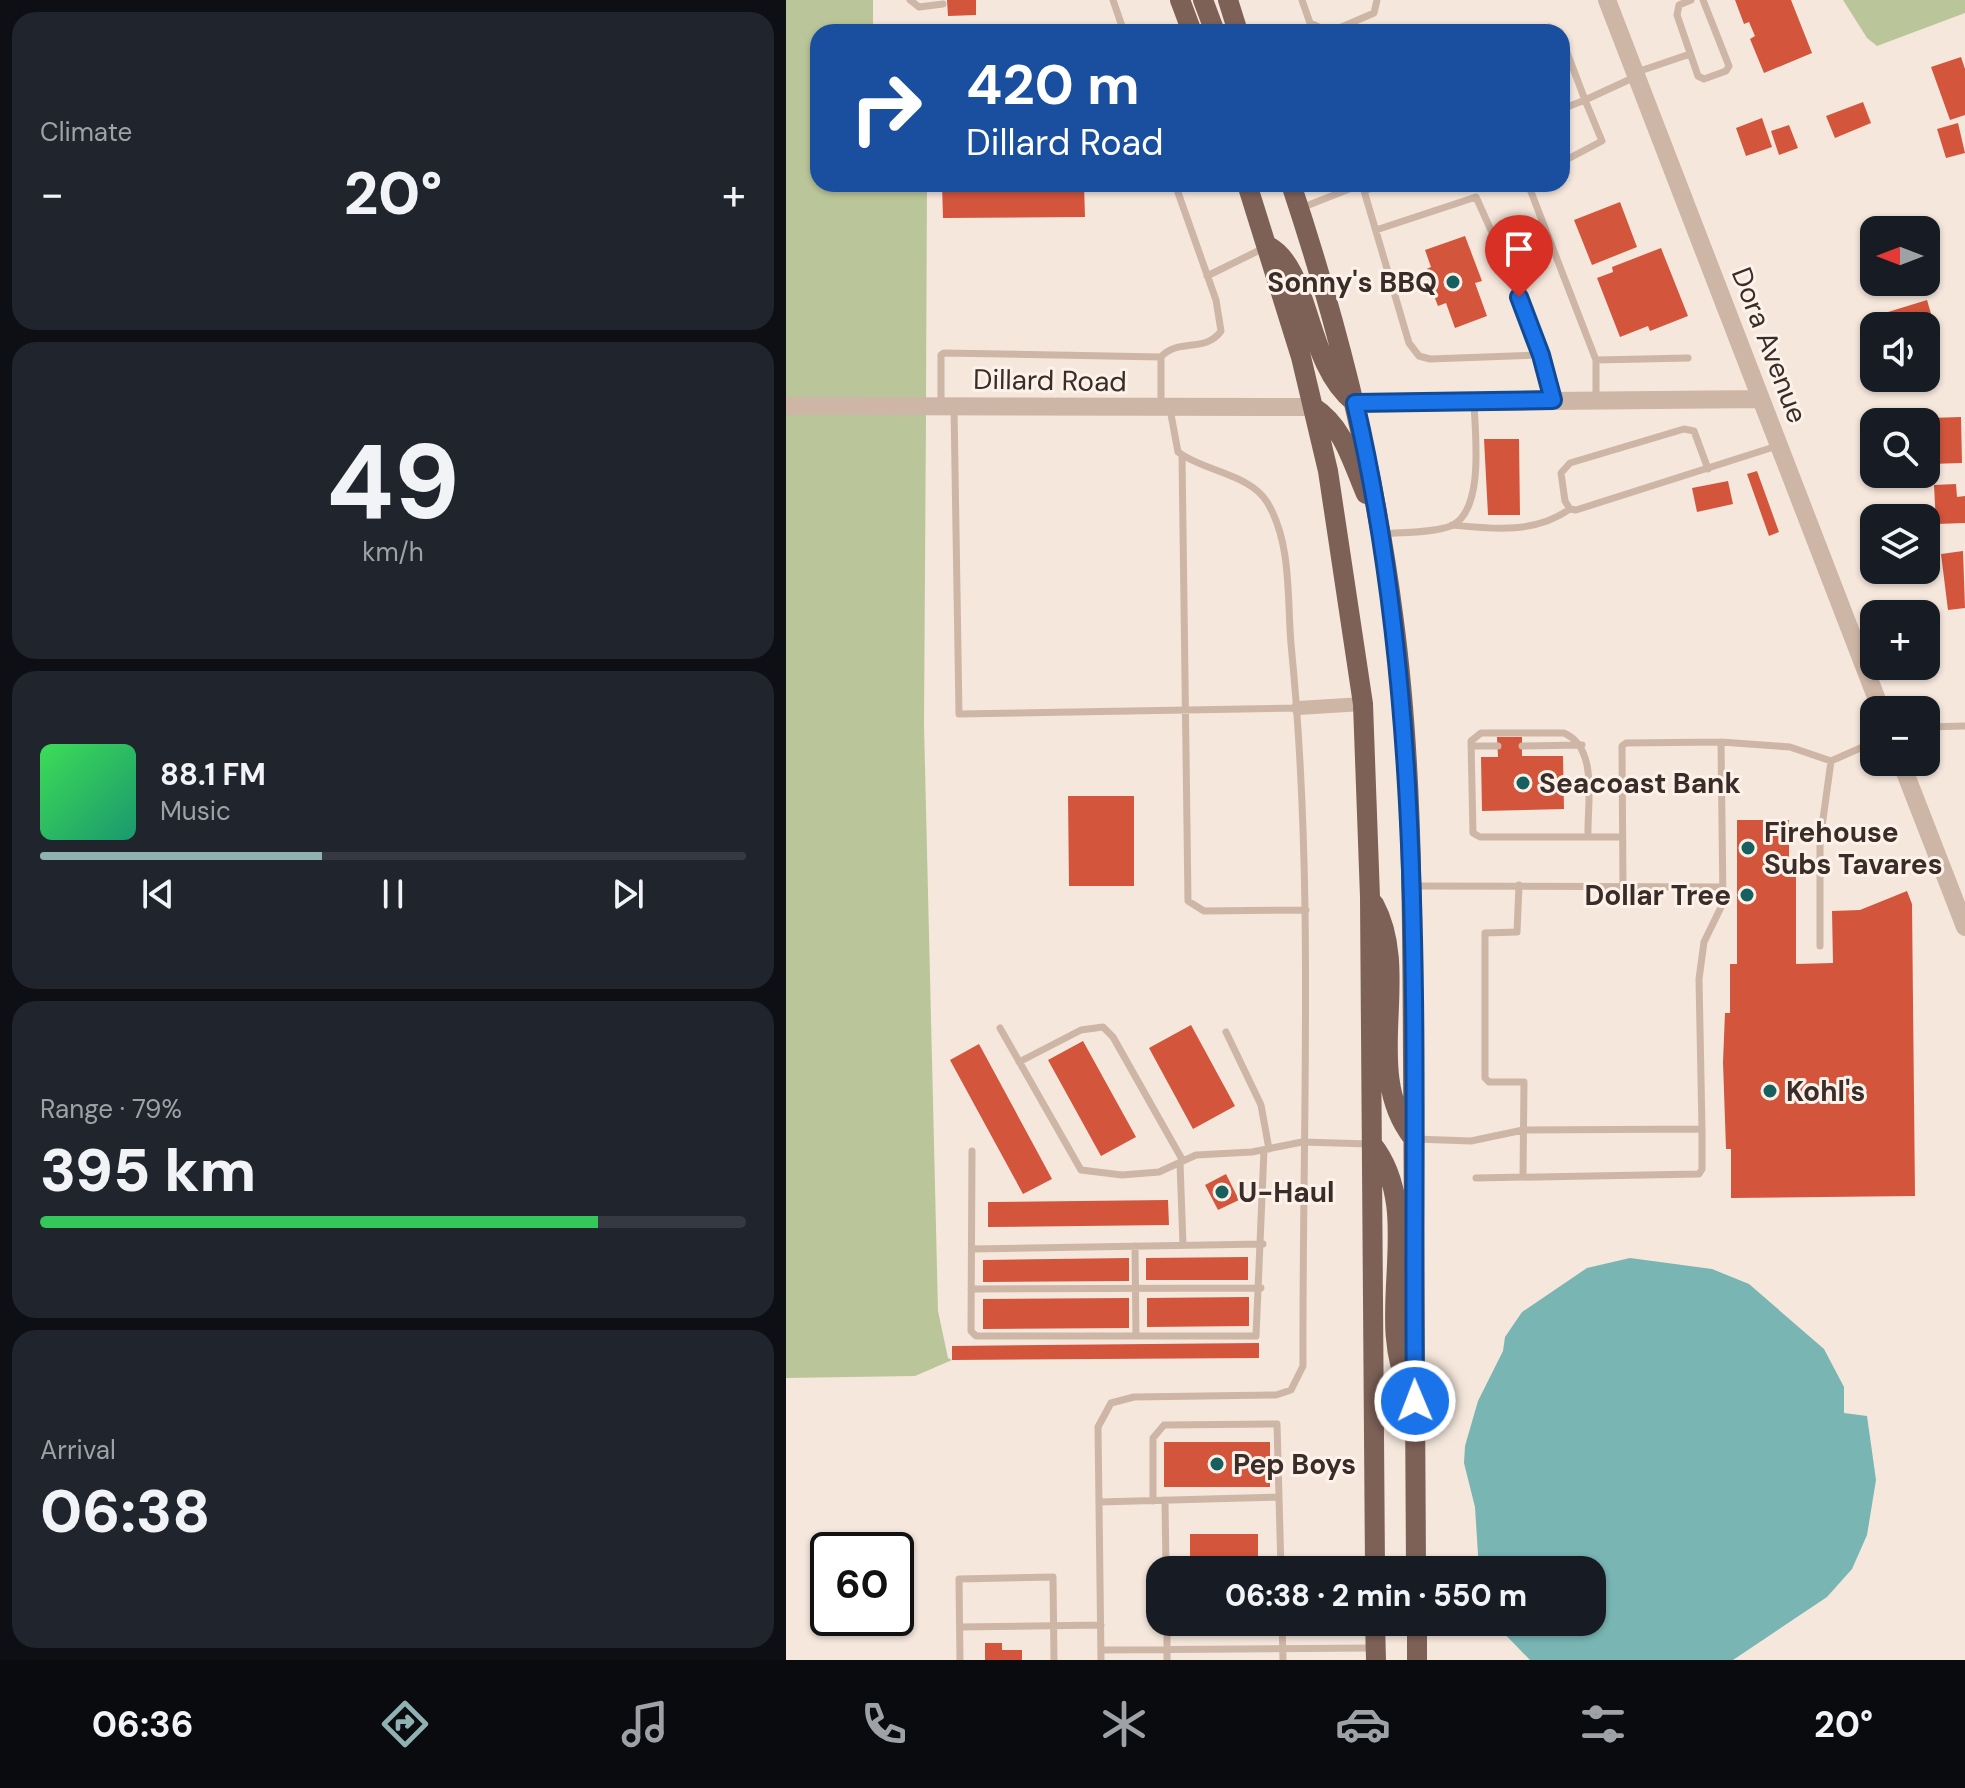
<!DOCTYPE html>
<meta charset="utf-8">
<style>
:root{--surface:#171b24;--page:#20242c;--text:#f1f3f6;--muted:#9ea1a6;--line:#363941;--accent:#8fb1b2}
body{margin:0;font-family:"DM Sans",sans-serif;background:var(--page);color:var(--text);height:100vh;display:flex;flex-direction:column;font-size:30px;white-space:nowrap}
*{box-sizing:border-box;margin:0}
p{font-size:26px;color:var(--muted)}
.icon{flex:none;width:44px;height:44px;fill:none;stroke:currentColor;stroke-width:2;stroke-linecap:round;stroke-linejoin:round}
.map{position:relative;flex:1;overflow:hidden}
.details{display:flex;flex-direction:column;gap:12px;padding:12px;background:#0d0f14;width:786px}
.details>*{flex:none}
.hud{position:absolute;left:24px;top:24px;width:760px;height:168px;border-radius:24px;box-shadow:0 2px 6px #0004;background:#1a4fa0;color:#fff;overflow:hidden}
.needle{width:52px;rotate:270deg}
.controls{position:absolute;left:1074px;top:216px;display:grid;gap:16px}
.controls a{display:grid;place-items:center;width:80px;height:80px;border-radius:16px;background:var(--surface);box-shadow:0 2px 6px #0004;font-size:40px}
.speed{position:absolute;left:24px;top:1532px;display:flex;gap:16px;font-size:40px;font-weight:700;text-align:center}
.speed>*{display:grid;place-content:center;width:104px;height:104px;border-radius:50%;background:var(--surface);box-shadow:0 2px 6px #0004;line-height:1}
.speed .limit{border:4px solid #111;border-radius:12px;background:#fff;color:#111}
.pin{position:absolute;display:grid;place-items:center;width:68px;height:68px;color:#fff;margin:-82px -34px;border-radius:50% 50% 50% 0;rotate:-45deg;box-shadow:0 0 8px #0007}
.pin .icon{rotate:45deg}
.me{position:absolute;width:88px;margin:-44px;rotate:359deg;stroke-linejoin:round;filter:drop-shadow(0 0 6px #0008)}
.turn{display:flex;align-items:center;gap:28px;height:168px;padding:0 24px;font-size:36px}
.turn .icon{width:104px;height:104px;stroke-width:2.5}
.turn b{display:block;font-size:56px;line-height:68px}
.big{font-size:60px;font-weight:800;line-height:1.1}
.details .widget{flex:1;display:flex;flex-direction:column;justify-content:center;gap:12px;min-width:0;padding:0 28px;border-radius:24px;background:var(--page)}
.details .dial{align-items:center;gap:0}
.dial b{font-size:104px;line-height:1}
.song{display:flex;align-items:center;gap:24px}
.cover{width:96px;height:96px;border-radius:12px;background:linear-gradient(135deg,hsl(130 70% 55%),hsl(160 70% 35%))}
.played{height:8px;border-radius:4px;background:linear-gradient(90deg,var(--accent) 40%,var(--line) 40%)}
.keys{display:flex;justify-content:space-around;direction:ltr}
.heat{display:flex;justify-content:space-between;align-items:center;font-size:44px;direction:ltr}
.charge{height:12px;border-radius:6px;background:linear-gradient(90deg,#34c759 79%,var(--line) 0)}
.trip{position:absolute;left:360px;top:1556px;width:460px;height:80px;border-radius:24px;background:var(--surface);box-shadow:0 2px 6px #0004;font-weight:800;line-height:80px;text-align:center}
.tab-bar{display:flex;height:128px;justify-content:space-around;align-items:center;background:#090b0e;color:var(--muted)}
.tab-bar .icon{width:56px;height:56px}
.tab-bar .active{color:var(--accent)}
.tab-bar b{font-size:36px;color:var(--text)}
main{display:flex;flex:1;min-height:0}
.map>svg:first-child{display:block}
.green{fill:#bac69a}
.water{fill:#78b5b3}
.building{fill:#d3553c}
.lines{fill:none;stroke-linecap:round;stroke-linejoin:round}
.service{stroke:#ceb6a6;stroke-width:7}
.minor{stroke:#ceb6a6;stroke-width:14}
.tertiary{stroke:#ceb6a6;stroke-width:18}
.primary{stroke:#7d6157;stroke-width:20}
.route-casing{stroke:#114b97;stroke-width:20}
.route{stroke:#1a73e8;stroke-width:14}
.poi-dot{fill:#18605f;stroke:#fcf2e9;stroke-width:3}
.labels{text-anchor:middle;stroke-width:6;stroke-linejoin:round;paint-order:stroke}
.poi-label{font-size:28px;font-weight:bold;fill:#3a2c28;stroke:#fcf2e9;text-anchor:start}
.street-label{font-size:28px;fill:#3a2c28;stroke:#fcf2e9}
</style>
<main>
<section class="details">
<div class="widget"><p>Climate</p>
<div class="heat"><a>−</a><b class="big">20°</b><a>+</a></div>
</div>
<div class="widget dial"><b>49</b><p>km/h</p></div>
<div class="widget">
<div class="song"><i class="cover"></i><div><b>88.1 FM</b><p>Music</p></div></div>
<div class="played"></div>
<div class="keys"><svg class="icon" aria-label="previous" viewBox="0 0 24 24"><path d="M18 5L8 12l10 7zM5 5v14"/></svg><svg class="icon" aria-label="pause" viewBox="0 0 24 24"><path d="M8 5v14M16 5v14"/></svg><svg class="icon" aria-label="next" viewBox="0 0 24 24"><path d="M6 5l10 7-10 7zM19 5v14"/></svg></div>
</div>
<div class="widget"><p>Range · 79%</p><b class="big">395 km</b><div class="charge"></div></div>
<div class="widget"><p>Arrival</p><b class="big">06:38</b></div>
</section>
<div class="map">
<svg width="1179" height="1660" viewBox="0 0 1179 1660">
<rect width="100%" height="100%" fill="#f5e7dc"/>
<path class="green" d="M 0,0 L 87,0 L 87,32 L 32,32 L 32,184 L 141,184 L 140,399 L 0,398 Z
M 1057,0 L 1179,0 L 1179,13 L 1091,46 L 1081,38 Z
M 0,415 L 140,415 L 138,725 L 152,1311 L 162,1358 L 166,1360 L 129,1376 L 0,1378 Z"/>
<path class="water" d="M 844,1258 L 926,1269 L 963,1284 L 1038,1349 L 1058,1387 L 1058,1413 L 1081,1416 L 1090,1480 L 1081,1535 L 1066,1569 L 1041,1597 L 947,1660 L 744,1660 L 707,1622 L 806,1622 L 806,1570 L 693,1570 L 689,1507 L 678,1463 L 679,1446 L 692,1401 L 717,1351 L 719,1337 L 736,1312 L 801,1268 Z"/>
<path class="building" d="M 161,0 L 190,0 L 190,15 L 162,16 Z
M 949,0 L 1005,0 L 1026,53 L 978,73 L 964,39 L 969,36 L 963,22 L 958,24 Z
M 1175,57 L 1179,69 L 1179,115 L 1164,120 L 1145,67 Z
M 1077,102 L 1085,123 L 1049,138 L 1040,116 Z
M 976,118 L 986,147 L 960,156 L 950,128 Z
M 1172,123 L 1179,153 L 1160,158 L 1151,129 Z
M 1003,125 L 1012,148 L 993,155 L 985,131 Z
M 156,184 L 298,184 L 299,217 L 157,218 Z
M 834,202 L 851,247 L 806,265 L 788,220 Z
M 679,236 L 696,281 L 689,283 L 701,316 L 669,328 L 660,303 L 652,306 L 638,270 L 645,267 L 639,250 Z
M 875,248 L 902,316 L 864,331 L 862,326 L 834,337 L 811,278 L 827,272 L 826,267 Z
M 1141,300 L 1146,317 L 1131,322 L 1132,326 L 1092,326 L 1089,316 Z
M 1175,417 L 1176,463 L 1144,464 L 1144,418 Z
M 698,439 L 733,439 L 734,515 L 702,515 Z
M 971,471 L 993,532 L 983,536 L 961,474 Z
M 942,481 L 947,504 L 911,512 L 906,488 Z
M 1170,484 L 1171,497 L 1179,496 L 1179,523 L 1150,524 L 1148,485 Z
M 1177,551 L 1179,608 L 1162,610 L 1155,554 Z
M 711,737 L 736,737 L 736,756 L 777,756 L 778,809 L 696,811 L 695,757 L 712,757 Z
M 282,796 L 348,796 L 348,886 L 283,886 Z
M 951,820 L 1003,820 L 1003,877 L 1010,877 L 1010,964 L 1047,963 L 1046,911 L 1074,910 L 1121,891 L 1126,904 L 1129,1196 L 945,1198 L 945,1149 L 940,1149 L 937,1062 L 939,1013 L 944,1013 L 944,964 L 951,964 Z
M 405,1025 L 449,1106 L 407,1129 L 363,1048 Z
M 297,1041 L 350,1137 L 315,1156 L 262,1060 Z
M 193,1044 L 266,1179 L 237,1194 L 164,1060 Z
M 440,1174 L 453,1200 L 432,1210 L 419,1185 Z
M 382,1200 L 383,1225 L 202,1227 L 202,1202 Z
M 462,1257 L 462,1280 L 360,1280 L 360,1258 Z
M 343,1258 L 343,1281 L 197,1282 L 197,1260 Z
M 463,1297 L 463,1326 L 361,1327 L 361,1298 Z
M 343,1298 L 343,1328 L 197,1329 L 197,1299 Z
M 473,1343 L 473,1358 L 166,1360 L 166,1346 Z
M 378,1442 L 484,1442 L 484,1487 L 378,1487 Z
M 404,1534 L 472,1534 L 472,1570 L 404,1570 Z
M 199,1643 L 216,1643 L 216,1650 L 236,1650 L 236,1660 L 199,1660 Z"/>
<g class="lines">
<path class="service" d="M 124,0 L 133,7 L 157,4
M 327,0 L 338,32
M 516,0 L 524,23 L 544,32 L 588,13 L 591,0
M 905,0 L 893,5 L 891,15 L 912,76 L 918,79 L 940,71 L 943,66 L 917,0
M 749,32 L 763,27 L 774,32
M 776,39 L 799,100 L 849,77
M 851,72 L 904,54
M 776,109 L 799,100 L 816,141 L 776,162
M 576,184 L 623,343 L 633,356 L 644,359 L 755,355 L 766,399
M 742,184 L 810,360
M 578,191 L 596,184
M 515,208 L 576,184
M 590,230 L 690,197 L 722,268 L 755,355
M 421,276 L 480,247
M 810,398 L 810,360 L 902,358
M 155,405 L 155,355 L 158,353 L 375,357
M 375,406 L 375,357 C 391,338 420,353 435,331 L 430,300 L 389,184
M 168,407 L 173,714 L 512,708
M 396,455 L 402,901 L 418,911 L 520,910
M 922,469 L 908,431 L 898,429 L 784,463 L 775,473 L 779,501 L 784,509 L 790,510 L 991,446
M 666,525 C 707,529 749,534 784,509
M 596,534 C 617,532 646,533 665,526 C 699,511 689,433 688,403
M 1140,727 L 1179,726
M 685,746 L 712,746
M 736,746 L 796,745
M 802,836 C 801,804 813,748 778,733 L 695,733 L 685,741 L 687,833 L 694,837 L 836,837
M 733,885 L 731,932 L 699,933 L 699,1078 L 703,1082 L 738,1082 L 737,1177
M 837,885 L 836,746 L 840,743 L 935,742
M 627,886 L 937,887
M 1034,946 L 1034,841 L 1045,761
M 214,1028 L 295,1170 L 336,1175 L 373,1172 L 410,1155 L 466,1152 L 516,1142 L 584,1144
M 440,1032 L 475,1105 L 483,1149
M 233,1062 L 295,1030 L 317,1027 L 327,1037 L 397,1161
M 629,1139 L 685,1141 L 737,1130 L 916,1129 L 913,979 L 918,942 L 937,903 L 935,742 L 1004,747 L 1045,761 L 1088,742
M 186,1151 L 185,1331 L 190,1336 L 470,1336 L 478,1150
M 394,1163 L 397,1245
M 690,1178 L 913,1174 L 916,1169 L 916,1129
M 349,1246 L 350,1336
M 186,1249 L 477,1244
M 185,1289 L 475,1288
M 379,1500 L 380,1570
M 367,1501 L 367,1438 L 378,1425 L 491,1424 L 493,1497
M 313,1502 L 493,1497 L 495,1570
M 381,1622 L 381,1660
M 496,1622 L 497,1660
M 174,1627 L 315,1625
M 315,1650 L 587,1648
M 174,1660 L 173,1579 L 267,1577 L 268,1660
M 315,1660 L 312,1427 L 325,1403 L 348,1397 L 490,1395 L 505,1390 L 517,1366 C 516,1125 529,884 505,644 C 501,598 506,543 481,502 C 464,474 417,471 392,452 L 384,409"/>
<path class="minor" d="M 512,708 L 577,704"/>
<path class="tertiary" d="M 821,0 L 1095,710
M 569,403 L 975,399
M 0,406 L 527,407
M 1115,762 L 1179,927"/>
<path class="primary" d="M 394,0 L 406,32
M 417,0 L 429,32
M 442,0 L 452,32
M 461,184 L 515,357 L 542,471 L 577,704 L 584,897 L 589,1570
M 505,184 C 552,325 588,467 607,614 C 627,761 626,909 627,1057 C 628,1228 629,1399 630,1570
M 482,246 C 525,268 519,363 568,402
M 527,407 C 558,427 566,462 580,494
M 588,904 C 627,976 574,1071 627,1138
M 586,1144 C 641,1213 585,1317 624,1390
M 589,1622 L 590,1660
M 631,1622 L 631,1660"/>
</g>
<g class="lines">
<g class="route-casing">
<path id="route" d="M 629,1401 C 625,1067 645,730 569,403 L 767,400 L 755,355 L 733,297"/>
</g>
<use href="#route" class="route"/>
</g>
<g class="poi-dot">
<circle cx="667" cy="282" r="8"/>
<circle cx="737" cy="783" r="8"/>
<circle cx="962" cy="848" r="8"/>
<circle cx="961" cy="895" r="8"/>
<circle cx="984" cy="1091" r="8"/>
<circle cx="436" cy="1192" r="8"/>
<circle cx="431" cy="1464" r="8"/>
</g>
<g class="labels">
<g class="poi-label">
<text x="651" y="292" text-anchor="end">Sonny's BBQ</text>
<text x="753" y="793">Seacoast Bank</text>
<text x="978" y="842">Firehouse<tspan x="978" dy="32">Subs Tavares</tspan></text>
<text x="945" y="905" text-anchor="end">Dollar Tree</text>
<text x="1000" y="1101">Kohl's</text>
<text x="452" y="1202">U-Haul</text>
<text x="447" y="1474">Pep Boys</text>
</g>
<g class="street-label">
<text transform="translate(984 345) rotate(69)" y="10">Dora Avenue</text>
<text transform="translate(264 380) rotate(1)" y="10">Dillard Road</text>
</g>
</g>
</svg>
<div class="controls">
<a><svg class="needle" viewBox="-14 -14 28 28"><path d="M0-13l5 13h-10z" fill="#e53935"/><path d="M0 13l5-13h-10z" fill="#9ea1a6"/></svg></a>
<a><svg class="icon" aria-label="sound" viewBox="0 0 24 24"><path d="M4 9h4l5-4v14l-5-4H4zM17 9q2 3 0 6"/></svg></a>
<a><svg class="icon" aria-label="search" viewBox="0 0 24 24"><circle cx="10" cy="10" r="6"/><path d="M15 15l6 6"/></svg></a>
<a><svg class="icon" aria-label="layers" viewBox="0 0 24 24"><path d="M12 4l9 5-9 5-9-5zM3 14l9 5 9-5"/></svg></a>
<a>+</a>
<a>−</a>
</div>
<div class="speed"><div class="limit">60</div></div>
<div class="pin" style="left:733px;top:297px;background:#d93025"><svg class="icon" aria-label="arrive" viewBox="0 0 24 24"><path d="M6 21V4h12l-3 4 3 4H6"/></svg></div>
<svg class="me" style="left:629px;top:1401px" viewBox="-20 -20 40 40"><circle r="17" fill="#1a73e8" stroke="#fff" stroke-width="3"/><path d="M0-11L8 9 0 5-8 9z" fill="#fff"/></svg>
<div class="trip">06:38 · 2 min · 550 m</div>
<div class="hud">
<div class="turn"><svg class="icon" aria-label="right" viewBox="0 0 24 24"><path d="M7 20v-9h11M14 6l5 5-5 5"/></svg><div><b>420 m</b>Dillard Road</div></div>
</div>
</div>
</main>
<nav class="tab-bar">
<b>06:36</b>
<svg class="icon active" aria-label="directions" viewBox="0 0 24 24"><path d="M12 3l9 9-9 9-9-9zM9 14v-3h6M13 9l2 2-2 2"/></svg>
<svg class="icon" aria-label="music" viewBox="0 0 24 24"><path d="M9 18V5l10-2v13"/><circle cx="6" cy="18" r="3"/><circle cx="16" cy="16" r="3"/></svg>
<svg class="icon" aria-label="phone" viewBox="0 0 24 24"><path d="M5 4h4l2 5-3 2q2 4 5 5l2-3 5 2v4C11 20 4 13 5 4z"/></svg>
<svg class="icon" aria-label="climate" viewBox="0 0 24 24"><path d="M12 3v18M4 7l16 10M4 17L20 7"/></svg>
<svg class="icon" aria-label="car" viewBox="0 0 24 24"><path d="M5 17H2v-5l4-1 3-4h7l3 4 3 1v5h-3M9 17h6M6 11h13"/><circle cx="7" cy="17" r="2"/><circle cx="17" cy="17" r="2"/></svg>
<svg class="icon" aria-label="filters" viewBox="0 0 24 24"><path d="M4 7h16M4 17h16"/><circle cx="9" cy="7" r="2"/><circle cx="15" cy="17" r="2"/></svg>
<b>20°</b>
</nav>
